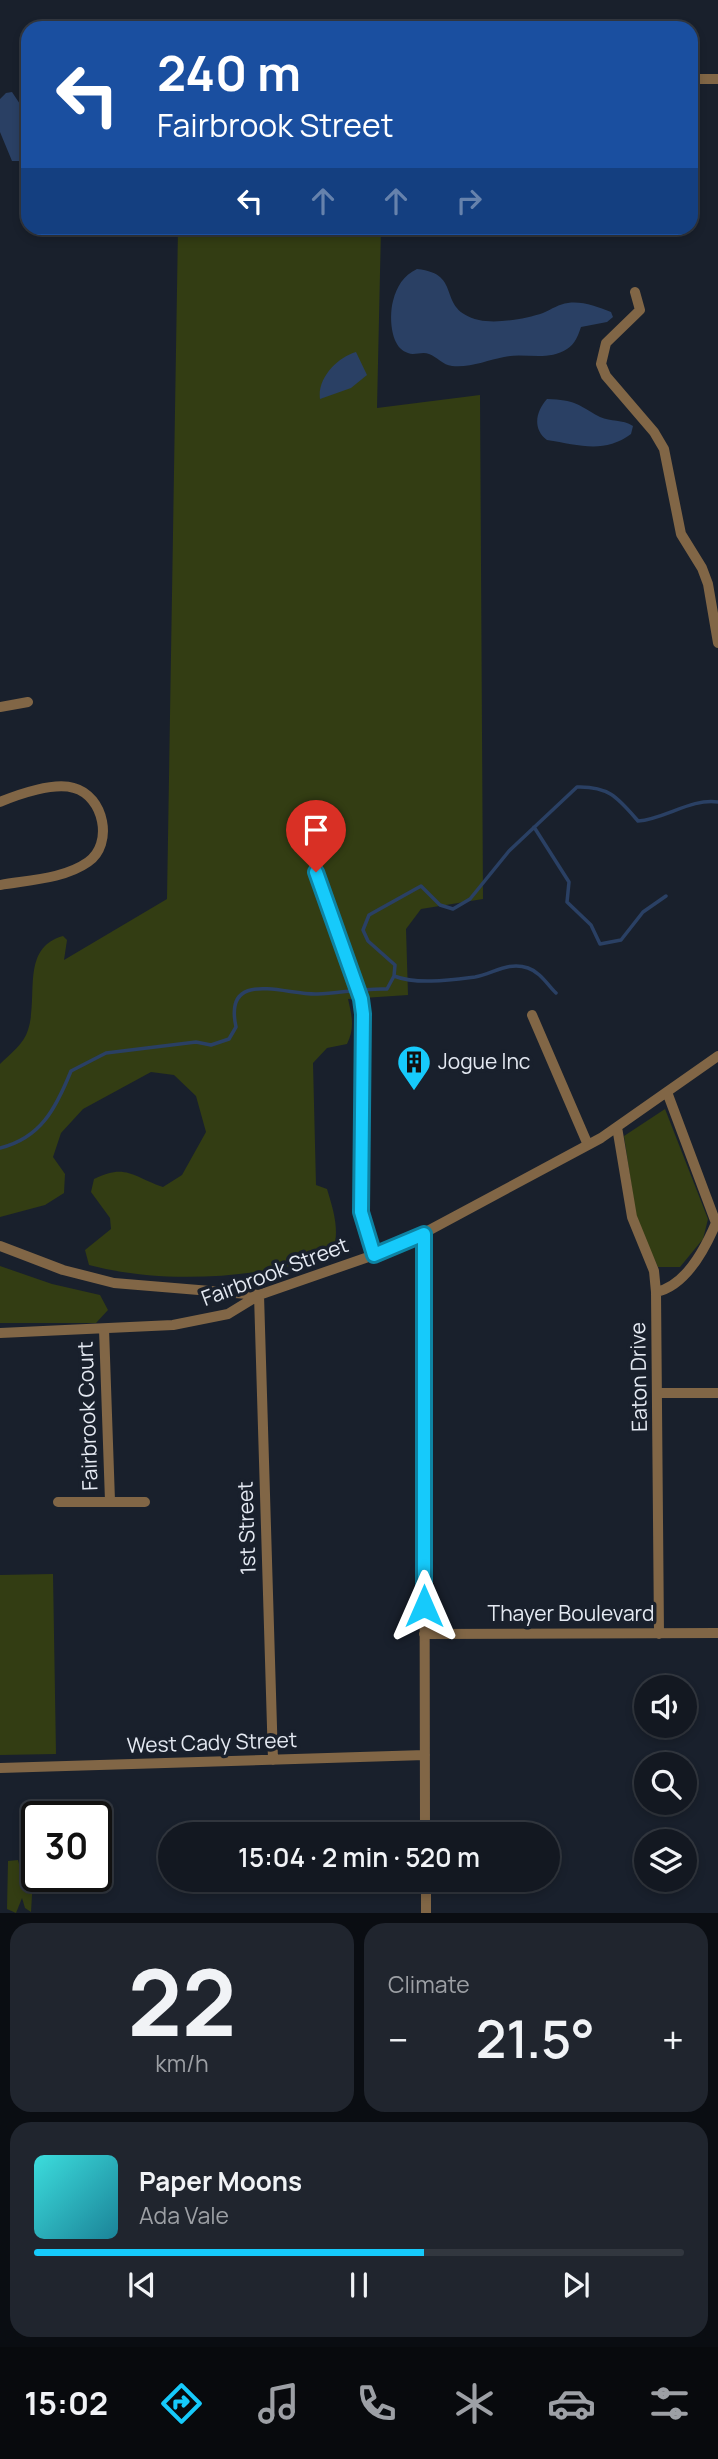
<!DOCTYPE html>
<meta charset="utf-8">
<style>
:root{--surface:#131821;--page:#20252e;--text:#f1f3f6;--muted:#9da0a5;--line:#32373f;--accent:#16cafb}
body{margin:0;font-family:Manrope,sans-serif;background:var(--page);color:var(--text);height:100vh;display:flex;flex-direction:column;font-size:26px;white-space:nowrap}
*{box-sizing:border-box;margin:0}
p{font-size:23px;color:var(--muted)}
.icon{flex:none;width:38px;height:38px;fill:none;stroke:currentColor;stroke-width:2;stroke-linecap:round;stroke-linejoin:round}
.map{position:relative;height:1913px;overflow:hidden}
.details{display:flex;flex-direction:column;gap:10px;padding:10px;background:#0a0d12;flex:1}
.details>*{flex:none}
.hud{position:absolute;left:21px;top:21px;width:677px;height:214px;border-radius:21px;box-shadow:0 4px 10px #0003,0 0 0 2px var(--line);background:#1a4fa0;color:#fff;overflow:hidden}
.tools{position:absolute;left:634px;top:1675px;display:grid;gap:14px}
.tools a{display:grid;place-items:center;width:63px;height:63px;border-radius:50%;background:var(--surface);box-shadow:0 4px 10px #0003,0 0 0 2px var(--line);font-size:35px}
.speed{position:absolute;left:21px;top:1801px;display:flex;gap:14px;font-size:35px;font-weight:700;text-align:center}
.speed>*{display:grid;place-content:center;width:91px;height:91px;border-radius:50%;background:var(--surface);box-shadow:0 4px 10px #0003,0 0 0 2px var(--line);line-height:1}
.speed .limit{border:4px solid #111;border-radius:10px;background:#fff;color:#111}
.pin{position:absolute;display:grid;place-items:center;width:60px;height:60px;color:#fff;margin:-72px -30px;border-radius:50% 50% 50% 0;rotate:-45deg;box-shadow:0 0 7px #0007}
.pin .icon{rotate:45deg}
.me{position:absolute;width:77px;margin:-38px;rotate:0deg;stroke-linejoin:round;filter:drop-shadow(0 0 5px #0008)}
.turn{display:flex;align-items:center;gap:24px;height:147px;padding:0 21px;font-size:32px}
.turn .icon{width:91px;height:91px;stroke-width:2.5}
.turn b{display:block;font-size:49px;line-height:60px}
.lanes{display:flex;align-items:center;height:66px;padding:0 21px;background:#0003;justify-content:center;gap:35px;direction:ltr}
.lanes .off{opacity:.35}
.big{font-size:52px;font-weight:600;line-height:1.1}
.details .widget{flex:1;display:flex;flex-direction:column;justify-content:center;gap:10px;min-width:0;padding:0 24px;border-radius:21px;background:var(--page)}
.details .dial{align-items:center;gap:0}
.dial b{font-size:91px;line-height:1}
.song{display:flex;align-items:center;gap:21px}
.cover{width:84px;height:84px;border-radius:10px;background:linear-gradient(135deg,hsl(180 70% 55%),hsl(190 70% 35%))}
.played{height:7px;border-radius:4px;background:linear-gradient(90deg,var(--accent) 60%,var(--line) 60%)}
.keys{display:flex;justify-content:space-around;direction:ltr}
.heat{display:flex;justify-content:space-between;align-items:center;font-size:38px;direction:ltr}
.details .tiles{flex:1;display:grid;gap:10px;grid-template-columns:1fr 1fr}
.widget:last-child{grid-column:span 2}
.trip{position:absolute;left:158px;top:1822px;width:402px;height:70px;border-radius:35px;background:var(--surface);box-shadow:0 4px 10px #0003,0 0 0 2px var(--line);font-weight:600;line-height:70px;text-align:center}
.tabs{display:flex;height:112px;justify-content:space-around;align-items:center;background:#080a0d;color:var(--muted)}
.tabs .icon{width:49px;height:49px}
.tabs .selected{color:var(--accent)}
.tabs b{font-size:32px;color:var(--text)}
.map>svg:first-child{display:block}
.green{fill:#333d13}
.water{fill:#2a4064}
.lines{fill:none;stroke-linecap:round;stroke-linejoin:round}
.stream{stroke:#2a4064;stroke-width:3.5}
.minor{stroke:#816646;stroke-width:10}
.route-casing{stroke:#0e83a3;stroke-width:18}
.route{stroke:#16cafb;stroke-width:12}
.labels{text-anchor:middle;stroke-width:7;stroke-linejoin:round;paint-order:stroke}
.poi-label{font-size:21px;fill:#e4e9f2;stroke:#19202c;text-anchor:start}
.street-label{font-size:21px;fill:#e4e9f2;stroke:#19202c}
</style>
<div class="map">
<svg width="718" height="1913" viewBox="0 0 718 1913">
<rect width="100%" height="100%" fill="#19202c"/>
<path class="green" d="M 178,228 L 381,228 L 377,408 L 480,395 L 483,899 L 421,909 L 406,929 L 408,995 L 348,999 C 352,1016 355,1028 347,1044 L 327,1048 L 313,1063 L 316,1185 L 327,1189 C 334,1212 341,1234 331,1256 C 254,1278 166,1285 89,1265 L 85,1250 L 111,1229 L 110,1218 L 91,1192 L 94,1179 C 126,1163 133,1177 163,1187 L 182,1175 L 206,1132 L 196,1096 L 174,1075 L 151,1072 L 83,1109 L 61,1133 L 53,1157 L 65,1174 L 64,1193 L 45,1205 L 0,1217 L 0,1064 C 10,1054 24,1044 28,1030 C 39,996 20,948 63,936 L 67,940 L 64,960 L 167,899 Z
M 665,1109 L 708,1219 L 703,1239 L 680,1267 L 658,1267 L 637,1223 L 624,1136 Z
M 0,1266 L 52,1284 L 100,1295 L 108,1310 L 96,1323 L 0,1323 Z
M 53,1574 L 56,1754 L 0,1755 L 0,1575 Z
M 18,1860 L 22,1875 L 26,1873 L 33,1878 L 31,1912 L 25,1908 L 22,1898 L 16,1913 L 7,1909 L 8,1861 Z"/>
<path class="water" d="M 12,92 L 28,116 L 28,161 L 12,161 L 0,132 L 0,99 L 6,93 Z
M 417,269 C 465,274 434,309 479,320 C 496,324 526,319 543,313 C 552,309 559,304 568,303 C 583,301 597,307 611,312 L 613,317 L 607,322 L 581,327 C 578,336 575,344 567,349 C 547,362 524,352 504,357 C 488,360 470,368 452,366 C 443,365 437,357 429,354 C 422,351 414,356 408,353 C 390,348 389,316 393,301 C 397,286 403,276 417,269 Z
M 356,352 L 367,375 L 351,388 L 320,399 C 317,378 338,357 356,352 Z
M 547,399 C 576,400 576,404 600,417 C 611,422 622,419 633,426 L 631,434 C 604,454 579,445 547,440 C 532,429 536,411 547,399 Z"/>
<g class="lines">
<path class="stream" d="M 534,827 L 569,882 L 567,902 L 591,925 L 600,944 L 621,940 L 643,912 L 666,896
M 394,976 C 417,985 451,980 475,977 C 493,974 508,961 528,968 C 540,972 547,984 556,993
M 0,1148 C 41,1138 56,1108 71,1071 L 106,1053 L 196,1042 L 211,1045 L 229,1039 L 236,1027 C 223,968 285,995 317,994 C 341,993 363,988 387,989 L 394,976 L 395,965 L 368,941 L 363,930 L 369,915 L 421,886 L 440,905 L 453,909 L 470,899 L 509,851 L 577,787 C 609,786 618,798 638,821 C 665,819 691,798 718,802"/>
<path class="minor" d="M 691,79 L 718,79
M 635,292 L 640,310 L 606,343 L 601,364 L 606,376 L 654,432 L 664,449 L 681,534 L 702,568 L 708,584 L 718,643
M 0,707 L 28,702
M 0,802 C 19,794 54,782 74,788 C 104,796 114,844 88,862 C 64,879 28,880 0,885
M 316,872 L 363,1014 L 361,1212 L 374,1255
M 532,1015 L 588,1145
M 617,1127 L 632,1217 L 654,1271 L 656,1292 L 659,1634
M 424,1233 L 425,1834
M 0,1246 L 63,1270 L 114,1283 L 259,1295
M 656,1292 C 686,1286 705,1249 716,1223 L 667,1092
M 259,1295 L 273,1760
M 104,1329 L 110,1501
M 0,1333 L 173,1325 L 228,1314 L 259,1295 L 374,1255 L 424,1233 L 601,1138 L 718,1056
M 659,1393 L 718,1393
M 58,1502 L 145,1502
M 424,1634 L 718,1633
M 0,1768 L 425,1755
M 426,1880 L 426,1913"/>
</g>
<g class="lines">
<g class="route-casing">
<path id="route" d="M 316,872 L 361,999 L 363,1014 L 361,1212 L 374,1255 L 424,1234 L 424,1606"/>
</g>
<use href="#route" class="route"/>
</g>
<defs>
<g id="building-pin" transform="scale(1.75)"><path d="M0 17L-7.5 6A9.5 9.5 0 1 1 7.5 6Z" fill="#16cafb" stroke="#19202c"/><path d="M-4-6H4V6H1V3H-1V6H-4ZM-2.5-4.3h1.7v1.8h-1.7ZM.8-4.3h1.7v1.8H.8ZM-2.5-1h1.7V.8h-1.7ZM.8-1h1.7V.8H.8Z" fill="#111"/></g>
</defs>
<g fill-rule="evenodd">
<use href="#building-pin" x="414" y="1062"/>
</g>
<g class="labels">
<g class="poi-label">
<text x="438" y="1069">Jogue Inc</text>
</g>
<g class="street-label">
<text transform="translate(275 1272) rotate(-21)" y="7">Fairbrook Street</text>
<text transform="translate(639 1377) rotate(-91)" y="7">Eaton Drive</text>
<text transform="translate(88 1416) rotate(-92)" y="7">Fairbrook Court</text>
<text transform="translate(247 1528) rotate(-92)" y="7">1st Street</text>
<text x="571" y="1621">Thayer Boulevard</text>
<text transform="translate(212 1743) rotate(-2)" y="7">West Cady Street</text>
</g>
</g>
</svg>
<div class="tools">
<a><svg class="icon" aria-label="sound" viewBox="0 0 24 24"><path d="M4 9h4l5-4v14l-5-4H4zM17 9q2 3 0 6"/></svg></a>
<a><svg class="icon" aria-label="search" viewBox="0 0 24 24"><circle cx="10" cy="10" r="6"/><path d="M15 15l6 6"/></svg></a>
<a><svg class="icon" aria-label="layers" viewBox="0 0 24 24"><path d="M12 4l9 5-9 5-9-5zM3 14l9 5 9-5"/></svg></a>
</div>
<div class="speed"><div class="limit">30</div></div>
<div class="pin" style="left:316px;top:872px;background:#d93025"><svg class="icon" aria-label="arrive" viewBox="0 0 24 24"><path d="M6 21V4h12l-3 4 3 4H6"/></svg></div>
<svg class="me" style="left:424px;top:1606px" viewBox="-20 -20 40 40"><path d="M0-17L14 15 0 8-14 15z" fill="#16cafb" stroke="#fff" stroke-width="4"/></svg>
<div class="trip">15:04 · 2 min · 520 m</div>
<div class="hud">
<div class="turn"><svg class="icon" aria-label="left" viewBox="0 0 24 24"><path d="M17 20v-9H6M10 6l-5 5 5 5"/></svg><div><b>240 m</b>Fairbrook Street</div></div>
<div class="lanes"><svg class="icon" aria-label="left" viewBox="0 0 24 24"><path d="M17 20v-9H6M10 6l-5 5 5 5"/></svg><svg class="icon off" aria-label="ahead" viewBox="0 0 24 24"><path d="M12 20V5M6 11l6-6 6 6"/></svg><svg class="icon off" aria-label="ahead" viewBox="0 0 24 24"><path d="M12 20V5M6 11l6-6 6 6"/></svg><svg class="icon off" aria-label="right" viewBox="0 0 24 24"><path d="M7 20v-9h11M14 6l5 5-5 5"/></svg></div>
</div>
</div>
<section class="details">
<div class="tiles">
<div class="widget dial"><b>22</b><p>km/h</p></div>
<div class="widget"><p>Climate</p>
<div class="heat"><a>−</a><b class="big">21.5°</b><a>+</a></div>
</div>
<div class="widget">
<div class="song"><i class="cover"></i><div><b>Paper Moons</b><p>Ada Vale</p></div></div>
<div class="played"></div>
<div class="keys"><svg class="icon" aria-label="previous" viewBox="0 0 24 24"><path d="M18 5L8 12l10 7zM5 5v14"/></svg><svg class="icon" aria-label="pause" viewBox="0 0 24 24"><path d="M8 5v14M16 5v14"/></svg><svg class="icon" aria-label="next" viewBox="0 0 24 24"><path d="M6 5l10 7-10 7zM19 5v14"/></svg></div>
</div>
</div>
</section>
<nav class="tabs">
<b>15:02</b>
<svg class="icon selected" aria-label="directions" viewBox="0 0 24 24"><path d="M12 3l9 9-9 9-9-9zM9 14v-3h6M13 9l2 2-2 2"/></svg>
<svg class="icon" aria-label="music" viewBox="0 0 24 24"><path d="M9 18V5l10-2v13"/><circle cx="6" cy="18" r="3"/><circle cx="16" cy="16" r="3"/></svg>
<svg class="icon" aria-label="phone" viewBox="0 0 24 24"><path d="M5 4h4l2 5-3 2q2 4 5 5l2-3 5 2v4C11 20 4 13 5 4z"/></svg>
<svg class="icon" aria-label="climate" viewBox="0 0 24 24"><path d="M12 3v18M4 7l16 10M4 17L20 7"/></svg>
<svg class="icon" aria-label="car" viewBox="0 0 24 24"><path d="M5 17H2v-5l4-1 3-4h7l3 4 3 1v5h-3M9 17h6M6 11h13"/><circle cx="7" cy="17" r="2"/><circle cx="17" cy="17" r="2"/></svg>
<svg class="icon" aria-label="filters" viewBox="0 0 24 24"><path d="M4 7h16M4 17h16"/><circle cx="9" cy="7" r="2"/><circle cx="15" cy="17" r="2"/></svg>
</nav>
